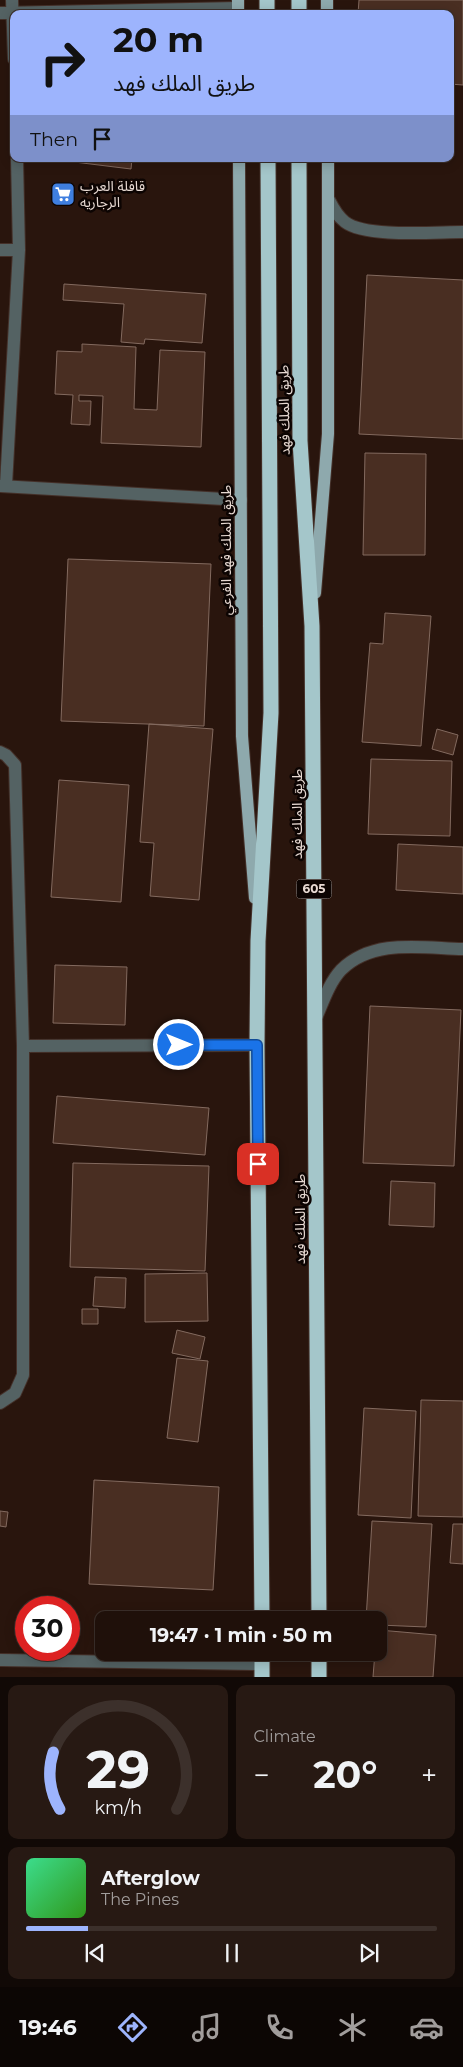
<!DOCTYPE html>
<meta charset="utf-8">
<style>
:root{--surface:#1f100a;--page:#271913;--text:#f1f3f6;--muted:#a19d9c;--line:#3c302b;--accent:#9db4fd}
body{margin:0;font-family:Montserrat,"Noto Sans Arabic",sans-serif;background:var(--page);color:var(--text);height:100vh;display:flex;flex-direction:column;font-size:19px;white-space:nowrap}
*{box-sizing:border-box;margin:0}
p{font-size:16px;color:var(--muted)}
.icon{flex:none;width:28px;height:28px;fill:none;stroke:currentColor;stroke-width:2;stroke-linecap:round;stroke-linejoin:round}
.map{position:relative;height:1677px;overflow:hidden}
.side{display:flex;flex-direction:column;gap:8px;padding:8px;background:#110906;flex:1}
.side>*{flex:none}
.top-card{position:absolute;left:10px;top:10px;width:444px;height:152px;border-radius:10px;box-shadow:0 2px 12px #0003,0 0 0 1px var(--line);background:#9db4fd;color:#111;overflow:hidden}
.speed{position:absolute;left:15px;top:1596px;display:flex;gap:10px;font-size:25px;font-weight:700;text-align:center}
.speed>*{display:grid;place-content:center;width:65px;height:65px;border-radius:50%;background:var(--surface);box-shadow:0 2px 12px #0003,0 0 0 1px var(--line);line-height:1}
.speed .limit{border:8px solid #d22;background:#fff;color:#111}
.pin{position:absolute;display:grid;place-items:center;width:42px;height:42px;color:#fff;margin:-21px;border-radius:10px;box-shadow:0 2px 8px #0006}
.me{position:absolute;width:55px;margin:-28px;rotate:90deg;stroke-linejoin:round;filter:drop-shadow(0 0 4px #0008)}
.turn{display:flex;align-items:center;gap:18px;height:105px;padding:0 20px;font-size:22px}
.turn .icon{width:65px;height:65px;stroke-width:2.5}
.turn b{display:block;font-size:35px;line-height:42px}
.then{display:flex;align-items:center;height:48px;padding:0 20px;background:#0003;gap:10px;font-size:19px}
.big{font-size:38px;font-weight:700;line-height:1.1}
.side .widget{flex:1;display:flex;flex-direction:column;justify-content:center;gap:8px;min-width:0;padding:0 18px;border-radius:10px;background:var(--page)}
.side .dial{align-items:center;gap:0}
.dial svg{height:130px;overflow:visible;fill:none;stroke:var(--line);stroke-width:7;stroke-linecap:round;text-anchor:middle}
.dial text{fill:var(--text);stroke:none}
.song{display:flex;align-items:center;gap:15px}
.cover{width:60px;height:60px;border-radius:8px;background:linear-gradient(135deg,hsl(150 70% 55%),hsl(110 70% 35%))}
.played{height:5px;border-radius:2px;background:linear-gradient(90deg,var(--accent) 15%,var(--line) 15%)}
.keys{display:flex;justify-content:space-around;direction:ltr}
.heat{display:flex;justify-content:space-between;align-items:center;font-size:28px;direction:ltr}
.side .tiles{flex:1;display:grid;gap:8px;grid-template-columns:1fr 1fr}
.widget:last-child{grid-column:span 2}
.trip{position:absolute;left:95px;top:1611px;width:292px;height:50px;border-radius:10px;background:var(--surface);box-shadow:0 2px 12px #0003,0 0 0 1px var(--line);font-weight:700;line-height:50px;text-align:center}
.dock{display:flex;height:80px;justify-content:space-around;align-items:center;background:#0c0604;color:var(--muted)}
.dock .icon{width:35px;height:35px}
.dock .current{color:var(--accent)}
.dock b{font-size:22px;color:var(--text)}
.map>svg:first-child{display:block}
.building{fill:#492e22;stroke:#836a5f}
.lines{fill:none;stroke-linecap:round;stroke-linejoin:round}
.minor-casing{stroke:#443029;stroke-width:14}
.major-casing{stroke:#443029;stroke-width:14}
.highway-casing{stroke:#443029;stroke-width:17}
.minor{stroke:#546263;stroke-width:12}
.major{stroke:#8ea9ad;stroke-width:12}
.highway{stroke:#a4c6ca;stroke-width:15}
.route-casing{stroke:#114b97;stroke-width:12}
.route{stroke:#1a73e8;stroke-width:9}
.labels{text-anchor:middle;stroke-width:5;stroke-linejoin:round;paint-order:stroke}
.shield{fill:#0c0402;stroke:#a59994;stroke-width:1}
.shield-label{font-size:12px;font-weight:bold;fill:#e7d9d2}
.poi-label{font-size:14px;fill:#e7d9d2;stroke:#0c0402;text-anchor:start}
.street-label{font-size:14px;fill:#e7d9d2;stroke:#0c0402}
</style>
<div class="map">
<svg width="463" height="1677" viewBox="0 0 463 1677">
<rect width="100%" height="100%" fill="#29150d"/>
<path class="building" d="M 359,0 L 463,0 L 463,85 L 450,84 L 450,14 L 358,14 Z
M 50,159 L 132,159 L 131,169 Z
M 367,275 L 463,280 L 463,439 L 359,434 Z
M 64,284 L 206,294 L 202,343 L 145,339 L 144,344 L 121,342 L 124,304 L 63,300 Z
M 82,344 L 136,347 L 134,409 L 157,410 L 160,350 L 205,352 L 201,447 L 101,443 L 103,396 L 79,395 L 79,401 L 91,401 L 90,425 L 71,424 L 73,395 L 55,394 L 57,351 L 82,352 Z
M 365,453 L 426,454 L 425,555 L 363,555 Z
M 68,559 L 211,564 L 204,726 L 61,721 Z
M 385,613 L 431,616 L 421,746 L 362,742 L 370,643 L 383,644 Z
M 149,724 L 213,729 L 199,900 L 150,896 L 154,843 L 140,842 Z
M 437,729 L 458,735 L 453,755 L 432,749 Z
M 371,759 L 452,761 L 450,836 L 368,834 Z
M 59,780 L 129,785 L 121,902 L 51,897 Z
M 398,844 L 463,847 L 463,894 L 396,890 Z
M 55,965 L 127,967 L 125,1025 L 53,1023 Z
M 370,1006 L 461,1010 L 454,1166 L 363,1163 Z
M 57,1096 L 209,1108 L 205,1155 L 53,1143 Z
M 73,1163 L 209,1166 L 205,1271 L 70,1267 Z
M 391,1181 L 435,1183 L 434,1227 L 389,1225 Z
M 207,1273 L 208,1321 L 145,1322 L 145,1274 Z
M 95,1277 L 126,1278 L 125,1308 L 93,1306 Z
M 82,1309 L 98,1309 L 98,1324 L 82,1324 Z
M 177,1330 L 205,1337 L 200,1359 L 172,1353 Z
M 177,1358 L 208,1361 L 198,1442 L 167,1438 Z
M 421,1400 L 463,1401 L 463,1517 L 418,1516 Z
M 364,1408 L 416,1411 L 411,1518 L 358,1515 Z
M 94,1480 L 219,1487 L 213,1590 L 89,1584 Z
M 0,1511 L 8,1512 L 6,1527 L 0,1526 Z
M 372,1521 L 432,1524 L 426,1627 L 379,1625 L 379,1620 L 366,1620 Z
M 453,1524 L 463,1524 L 463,1564 L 450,1563 Z
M 379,1630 L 436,1635 L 433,1677 L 373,1677 L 375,1652 L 379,1652 Z"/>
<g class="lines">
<g class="minor-casing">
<path id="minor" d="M 12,0 L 14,59
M 0,13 L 238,8
M 329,200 C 333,208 337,216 345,222 C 366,238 435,232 463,232
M 0,250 L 19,250
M 6,485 L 19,250 L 17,159
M 0,486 L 241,500
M 0,752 L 6,755 L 15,765 L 23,1046 L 23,1375 L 15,1393 L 0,1403
M 316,1018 C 323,1002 329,983 341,970 C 373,938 422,948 463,949
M 23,1046 L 257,1045
M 0,1660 L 262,1664"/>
</g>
<g class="major-casing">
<path id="major" d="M 238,0 L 238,14
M 327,0 L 327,14
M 239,159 L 242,736 L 255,898
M 315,593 L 328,434 L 328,159"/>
</g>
<g class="highway-casing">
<path id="highway" d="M 267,0 L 267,14
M 299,0 L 299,14
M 299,159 L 300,441 L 312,626 L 319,1620
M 262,1620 L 257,1045 L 258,941 L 271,713 L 268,159
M 262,1652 L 262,1677
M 319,1652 L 319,1677"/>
</g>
<use href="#minor" class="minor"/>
<use href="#major" class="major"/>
<use href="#highway" class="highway"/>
</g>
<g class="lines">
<g class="route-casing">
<path id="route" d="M 179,1045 L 257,1045 L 258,1164"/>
</g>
<use href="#route" class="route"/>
</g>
<defs>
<g id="supermarket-square" transform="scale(1.25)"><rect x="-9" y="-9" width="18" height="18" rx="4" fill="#3f7fe0" stroke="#0c0402"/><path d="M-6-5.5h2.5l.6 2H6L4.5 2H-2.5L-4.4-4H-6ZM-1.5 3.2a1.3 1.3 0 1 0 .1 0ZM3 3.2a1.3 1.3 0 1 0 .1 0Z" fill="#fff"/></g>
</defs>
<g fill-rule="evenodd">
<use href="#supermarket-square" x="63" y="194"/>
</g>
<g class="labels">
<rect class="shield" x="296.5" y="879.5" width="35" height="19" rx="4"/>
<g class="shield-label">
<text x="314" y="893">605</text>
</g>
<g class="poi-label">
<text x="80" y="191">قافلة العرب<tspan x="80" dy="16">الرجاريه</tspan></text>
</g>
<g class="street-label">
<text transform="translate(284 410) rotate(-91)" y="5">طريق الملك فهد</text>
<text transform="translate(226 550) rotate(-90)" y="5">طريق الملك فهد الفرعي</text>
<text transform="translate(297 814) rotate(-90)" y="5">طريق الملك فهد</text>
<text transform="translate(300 1219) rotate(-90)" y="5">طريق الملك فهد</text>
</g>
</g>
</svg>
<div class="speed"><div class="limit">30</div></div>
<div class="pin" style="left:258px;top:1164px;background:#d93025"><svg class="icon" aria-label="arrive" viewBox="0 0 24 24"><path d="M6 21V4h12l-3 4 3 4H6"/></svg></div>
<svg class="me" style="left:179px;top:1045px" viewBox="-20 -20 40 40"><circle r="17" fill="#1a73e8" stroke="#fff" stroke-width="3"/><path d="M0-11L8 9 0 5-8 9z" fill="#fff"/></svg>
<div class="trip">19:47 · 1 min · 50 m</div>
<div class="top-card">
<div class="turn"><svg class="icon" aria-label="right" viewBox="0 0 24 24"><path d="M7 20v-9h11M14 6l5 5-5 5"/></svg><div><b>20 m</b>طريق الملك فهد</div></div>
<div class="then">Then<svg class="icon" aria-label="arrive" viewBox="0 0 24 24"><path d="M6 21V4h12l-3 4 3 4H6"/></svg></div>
</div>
</div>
<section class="side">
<div class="tiles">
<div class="widget dial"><svg viewBox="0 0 100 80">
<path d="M14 69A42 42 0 1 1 86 69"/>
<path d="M14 69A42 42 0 0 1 10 34" stroke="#9db4fd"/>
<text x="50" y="56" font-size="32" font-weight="700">29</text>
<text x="50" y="72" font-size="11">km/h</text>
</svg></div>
<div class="widget"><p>Climate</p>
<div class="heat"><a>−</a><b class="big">20°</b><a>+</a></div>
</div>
<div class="widget">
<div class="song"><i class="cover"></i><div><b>Afterglow</b><p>The Pines</p></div></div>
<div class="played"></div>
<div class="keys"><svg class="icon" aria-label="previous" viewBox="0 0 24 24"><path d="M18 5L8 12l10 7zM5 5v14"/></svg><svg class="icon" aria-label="pause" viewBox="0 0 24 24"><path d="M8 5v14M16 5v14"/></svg><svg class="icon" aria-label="next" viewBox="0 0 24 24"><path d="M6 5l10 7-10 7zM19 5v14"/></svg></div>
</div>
</div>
</section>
<nav class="dock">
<b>19:46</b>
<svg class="icon current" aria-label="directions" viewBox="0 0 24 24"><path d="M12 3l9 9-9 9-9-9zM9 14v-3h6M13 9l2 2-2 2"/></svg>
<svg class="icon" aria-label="music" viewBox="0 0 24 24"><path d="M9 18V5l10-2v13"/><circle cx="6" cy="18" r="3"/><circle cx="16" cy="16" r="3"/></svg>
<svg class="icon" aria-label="phone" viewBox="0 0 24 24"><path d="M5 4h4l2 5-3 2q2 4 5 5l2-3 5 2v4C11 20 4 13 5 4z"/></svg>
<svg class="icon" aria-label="climate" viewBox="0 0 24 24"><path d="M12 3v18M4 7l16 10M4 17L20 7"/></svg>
<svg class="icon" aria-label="car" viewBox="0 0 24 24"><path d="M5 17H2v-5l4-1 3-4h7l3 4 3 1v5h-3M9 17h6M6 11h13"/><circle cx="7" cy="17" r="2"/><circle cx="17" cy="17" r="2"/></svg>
</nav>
